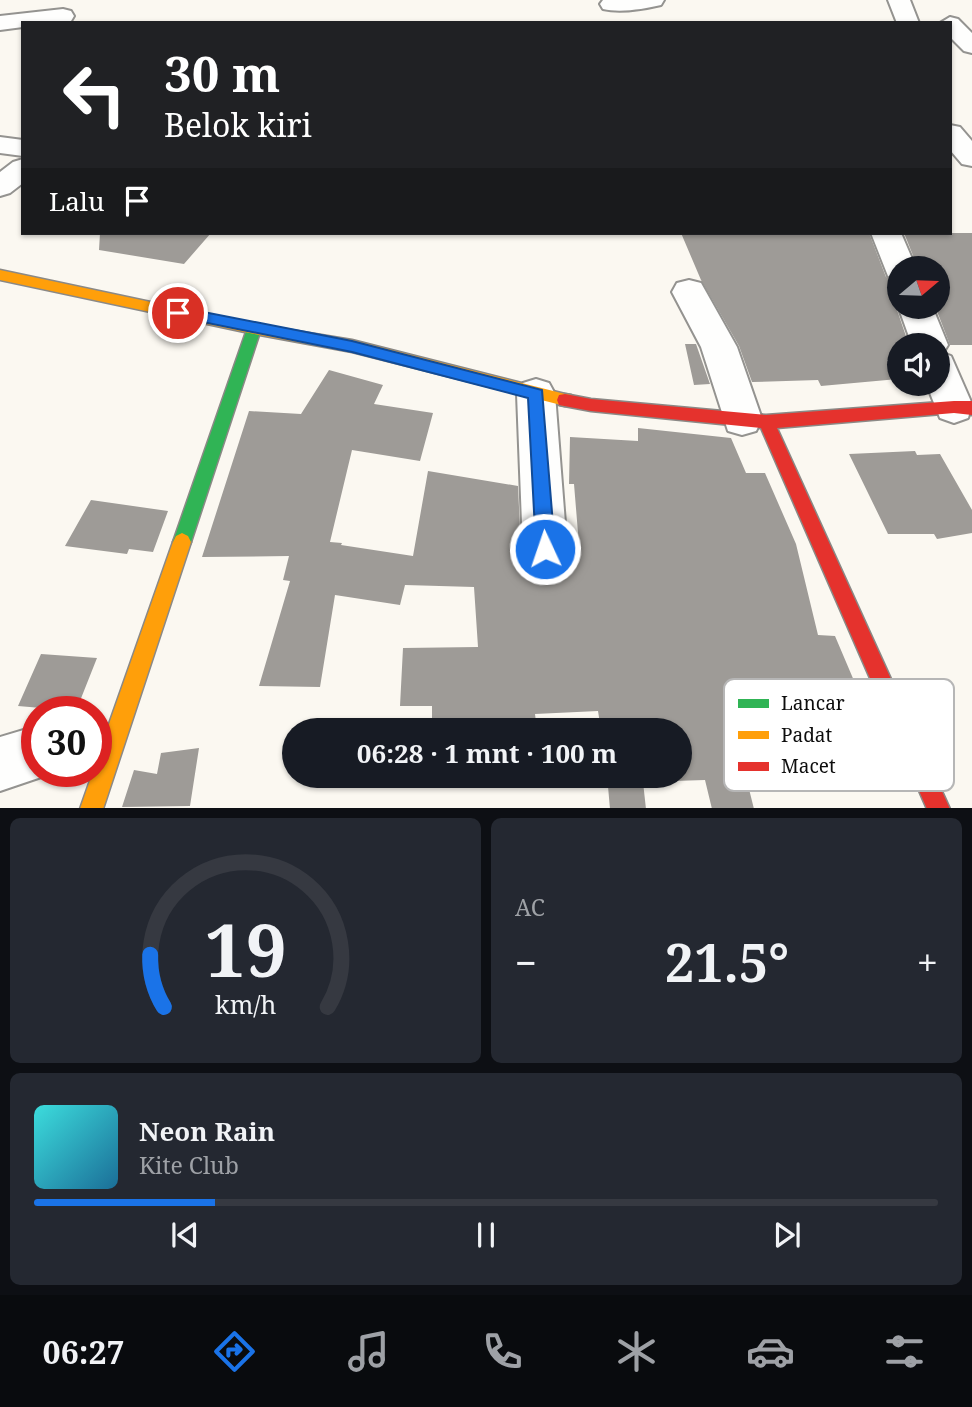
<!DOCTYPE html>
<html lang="id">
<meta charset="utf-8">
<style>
:root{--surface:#171b24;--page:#242831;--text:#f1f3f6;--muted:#9ea1a6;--line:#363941;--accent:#1a73e8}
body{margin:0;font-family:"Noto Serif",serif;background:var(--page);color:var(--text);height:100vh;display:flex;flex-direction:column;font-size:26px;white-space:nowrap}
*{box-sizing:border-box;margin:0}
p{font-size:23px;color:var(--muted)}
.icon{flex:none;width:38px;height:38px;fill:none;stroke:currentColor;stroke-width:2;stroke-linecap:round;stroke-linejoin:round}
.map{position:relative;height:808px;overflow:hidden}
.sheet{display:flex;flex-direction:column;gap:10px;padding:10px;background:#0d0f14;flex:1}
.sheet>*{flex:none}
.guide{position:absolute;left:21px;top:21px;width:931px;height:214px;border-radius:0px;box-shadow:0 2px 5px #0004;background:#202124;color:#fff;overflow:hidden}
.needle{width:46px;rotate:71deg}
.controls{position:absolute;left:887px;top:256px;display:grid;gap:14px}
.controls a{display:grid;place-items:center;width:63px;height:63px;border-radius:50%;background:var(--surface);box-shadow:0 2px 5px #0004;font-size:35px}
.speed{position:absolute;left:21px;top:696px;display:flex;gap:14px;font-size:35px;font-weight:700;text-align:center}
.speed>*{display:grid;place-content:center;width:91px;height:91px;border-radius:50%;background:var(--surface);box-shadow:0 2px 5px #0004;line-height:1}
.speed .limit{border:10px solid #d22;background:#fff;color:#111}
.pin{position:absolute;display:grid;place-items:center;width:60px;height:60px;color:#fff;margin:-30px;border:4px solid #fff;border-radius:50%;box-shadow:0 2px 7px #0007}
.me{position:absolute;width:77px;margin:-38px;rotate:357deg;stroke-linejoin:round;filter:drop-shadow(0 0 5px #0008)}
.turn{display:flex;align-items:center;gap:24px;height:147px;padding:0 28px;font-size:32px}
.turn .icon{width:91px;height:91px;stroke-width:2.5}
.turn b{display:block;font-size:49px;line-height:60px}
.then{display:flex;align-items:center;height:66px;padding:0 28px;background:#0003;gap:14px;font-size:26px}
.big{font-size:52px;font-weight:700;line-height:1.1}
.sheet .widget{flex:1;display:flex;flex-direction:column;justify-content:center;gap:10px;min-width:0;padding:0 24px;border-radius:10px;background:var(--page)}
.sheet .dial{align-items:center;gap:0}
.dial svg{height:182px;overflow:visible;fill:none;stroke:var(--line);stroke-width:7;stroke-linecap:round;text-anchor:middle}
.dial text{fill:var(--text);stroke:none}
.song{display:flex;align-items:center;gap:21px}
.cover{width:84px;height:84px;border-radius:10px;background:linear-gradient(135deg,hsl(180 70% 55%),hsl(200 70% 35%))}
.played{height:7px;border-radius:4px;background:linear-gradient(90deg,var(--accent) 20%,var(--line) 20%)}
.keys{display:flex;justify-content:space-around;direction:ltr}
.heat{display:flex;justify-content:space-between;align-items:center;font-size:38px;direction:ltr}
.sheet .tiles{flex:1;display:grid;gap:10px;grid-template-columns:1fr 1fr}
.widget:last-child{grid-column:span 2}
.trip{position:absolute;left:282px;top:718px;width:410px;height:70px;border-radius:35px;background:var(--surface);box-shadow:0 2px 5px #0004;font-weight:700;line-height:70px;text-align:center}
.menu{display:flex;height:112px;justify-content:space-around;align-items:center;background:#090b0e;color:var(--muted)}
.menu .icon{width:49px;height:49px}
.menu .on{color:var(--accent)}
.menu b{font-size:32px;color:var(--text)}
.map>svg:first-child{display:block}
.building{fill:#9e9b97}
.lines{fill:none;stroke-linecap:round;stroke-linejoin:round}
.street-casing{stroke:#949390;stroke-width:4}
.fast-casing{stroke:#8b8986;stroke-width:3}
.slow-casing{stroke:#8b8986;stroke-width:3}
.jam-casing{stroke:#8b8986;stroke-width:3}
.street{fill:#fefefd;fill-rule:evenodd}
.fast{fill:#30b455;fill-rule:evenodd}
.slow{fill:#ff9f0a;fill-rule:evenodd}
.jam{fill:#e5322d;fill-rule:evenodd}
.route{fill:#1a73e8;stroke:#114b97;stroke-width:2}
.key{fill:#fff;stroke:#b6b6b6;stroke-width:2}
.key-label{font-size:19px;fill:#0d0d0d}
</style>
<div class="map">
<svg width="972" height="809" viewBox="0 0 972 809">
<rect width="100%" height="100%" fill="#fbf8f1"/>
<path class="building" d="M 100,233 L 211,233 L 184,264 L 99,250 Z
M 681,233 L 869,233 L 886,277 L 900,282 L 900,300 L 896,307 L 909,345 L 900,345 L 900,361 L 887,360 L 898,379 L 821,386 L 818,380 L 752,382 L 739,346 L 701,280 Z
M 904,233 L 972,233 L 972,345 L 950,345 L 935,306 L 938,306 L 938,268 L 918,268 Z
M 685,344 L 696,344 L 710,384 L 694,385 Z
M 329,370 L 383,385 L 374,404 L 433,413 L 420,461 L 352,450 L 330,542 L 342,543 L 341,545 L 413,556 L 428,471 L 518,486 L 521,550 L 528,566 L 546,572 L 563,565 L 569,544 L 579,545 L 574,484 L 569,484 L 570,437 L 638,441 L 638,428 L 731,438 L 746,473 L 765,473 L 796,544 L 818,635 L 835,636 L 866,709 L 730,705 L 738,769 L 744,769 L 754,809 L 712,809 L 705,780 L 643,782 L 646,809 L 610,809 L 607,775 L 679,775 L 679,730 L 601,730 L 598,711 L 535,714 L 537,730 L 432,730 L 432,706 L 400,706 L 403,648 L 478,647 L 474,587 L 405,585 L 400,605 L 335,595 L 320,687 L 259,686 L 290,581 L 283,580 L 289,556 L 202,557 L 249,411 L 301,414 Z
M 915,451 L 917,455 L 940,454 L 972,510 L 972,533 L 937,539 L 934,534 L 888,534 L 849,454 Z
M 91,500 L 168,511 L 153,552 L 129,549 L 127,554 L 65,546 Z
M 41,654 L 97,658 L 76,711 L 18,706 Z
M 199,748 L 190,806 L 122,807 L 134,770 L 157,774 L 161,753 Z"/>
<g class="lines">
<g class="street-casing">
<path id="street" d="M 603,0 L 664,0 L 661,5 C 644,9 620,13 603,9 L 600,4 Z
M 888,0 L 910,0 L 919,23 L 897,23 Z
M 63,9 L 71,11 L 74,16 L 71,21 L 23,23 L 23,27 L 0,30 L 0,16 Z
M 950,17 L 958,19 L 972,33 L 972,53 L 964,51 L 950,37 L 950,23 L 940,23 Z
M 950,125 L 960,127 L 972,141 L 972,166 L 962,164 L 950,150 Z
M 0,137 L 23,140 L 23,156 L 0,153 Z
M 23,159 L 23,183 L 10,193 L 0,196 L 0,172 L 13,162 Z
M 871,233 L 901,233 L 916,268 L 900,268 L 900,279 L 888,276 Z
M 689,280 L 701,283 L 737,347 L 762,419 L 756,431 L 742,435 L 728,431 L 701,347 L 672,292 L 677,283 Z
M 900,303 L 900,306 L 932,306 L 948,345 L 943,353 L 951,356 L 972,404 L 968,418 L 954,423 L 940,418 L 926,383 L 938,383 L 938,345 L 912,345 L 898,306 Z
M 536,379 L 549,383 L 555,394 L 567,549 L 561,564 L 545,570 L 529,564 L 523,549 L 517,394 L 523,383 Z
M 37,726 L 37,772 L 56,772 L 0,791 L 0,737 Z"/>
</g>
<g class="fast-casing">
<path id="fast" d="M 254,324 L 261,329 L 191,542 L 188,548 L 182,551 L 176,548 L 173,542 L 247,329 Z"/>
</g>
<g class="slow-casing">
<path id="slow" d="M 0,270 L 254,324 L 352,340 L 565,394 L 571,395 L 573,400 L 571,405 L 565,406 L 352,352 L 254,334 L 0,280 Z
M 182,533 L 188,536 L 191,542 L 103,809 L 80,809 L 93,772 L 96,772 L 96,761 L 173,542 L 176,536 Z"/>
</g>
<g class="jam-casing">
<path id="jam" d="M 565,394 L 591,399 L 766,415 L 954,401 L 972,401 L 972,415 L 954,413 L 777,428 L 950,809 L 927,809 L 761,428 L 591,411 L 559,405 L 557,400 L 559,395 Z"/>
</g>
<use href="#street" class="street"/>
<use href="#fast" class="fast"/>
<use href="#slow" class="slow"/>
<use href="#jam" class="jam"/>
</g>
<path class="route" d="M 178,307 L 352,341 L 542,390 L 555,549 L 552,556 L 545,558 L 539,556 L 536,549 L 528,398 L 352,352 L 173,316 L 173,309 Z"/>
<rect x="724" y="679" width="230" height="112" rx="10" class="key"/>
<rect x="738" y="699" width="31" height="9" fill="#30b455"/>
<rect x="738" y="731" width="31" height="8" fill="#ff9f0a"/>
<rect x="738" y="762" width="31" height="9" fill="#e5322d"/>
<g class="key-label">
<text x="781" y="710">Lancar</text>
<text x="781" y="742">Padat</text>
<text x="781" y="773">Macet</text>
</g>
</svg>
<div class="controls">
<a><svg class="needle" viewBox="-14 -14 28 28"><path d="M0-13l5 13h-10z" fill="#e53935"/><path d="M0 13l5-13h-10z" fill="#9ea1a6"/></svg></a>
<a><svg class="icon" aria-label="sound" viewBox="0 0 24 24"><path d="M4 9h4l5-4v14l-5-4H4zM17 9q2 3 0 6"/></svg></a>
</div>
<div class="speed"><div class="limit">30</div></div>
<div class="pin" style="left:178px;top:313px;background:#d93025"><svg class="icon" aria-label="arrive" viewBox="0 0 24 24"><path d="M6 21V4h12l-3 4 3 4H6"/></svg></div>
<svg class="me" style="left:545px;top:549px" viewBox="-20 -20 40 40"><circle r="17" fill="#1a73e8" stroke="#fff" stroke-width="3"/><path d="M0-11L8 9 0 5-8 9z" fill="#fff"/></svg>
<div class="trip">06:28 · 1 mnt · 100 m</div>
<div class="guide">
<div class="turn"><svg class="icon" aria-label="left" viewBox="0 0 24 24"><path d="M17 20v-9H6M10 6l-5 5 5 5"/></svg><div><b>30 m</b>Belok kiri</div></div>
<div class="then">Lalu<svg class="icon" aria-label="arrive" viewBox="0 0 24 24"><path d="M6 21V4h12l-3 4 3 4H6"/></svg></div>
</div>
</div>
<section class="sheet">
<div class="tiles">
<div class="widget dial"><svg viewBox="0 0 100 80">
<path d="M14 69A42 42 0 1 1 86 69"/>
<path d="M14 69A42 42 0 0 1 8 46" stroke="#1a73e8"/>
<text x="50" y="56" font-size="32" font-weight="700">19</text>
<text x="50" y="72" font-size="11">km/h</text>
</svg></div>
<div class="widget"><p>AC</p>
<div class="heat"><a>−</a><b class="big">21.5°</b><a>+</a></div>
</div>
<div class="widget">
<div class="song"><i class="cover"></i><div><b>Neon Rain</b><p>Kite Club</p></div></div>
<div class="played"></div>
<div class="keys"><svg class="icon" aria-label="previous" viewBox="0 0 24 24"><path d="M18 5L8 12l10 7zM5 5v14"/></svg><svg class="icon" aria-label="pause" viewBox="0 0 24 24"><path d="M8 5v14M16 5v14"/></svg><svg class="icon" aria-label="next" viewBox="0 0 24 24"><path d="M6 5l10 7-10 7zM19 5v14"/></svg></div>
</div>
</div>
</section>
<nav class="menu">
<b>06:27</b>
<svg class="icon on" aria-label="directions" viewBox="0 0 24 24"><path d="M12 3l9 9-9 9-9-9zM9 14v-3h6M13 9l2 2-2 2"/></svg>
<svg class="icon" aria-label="music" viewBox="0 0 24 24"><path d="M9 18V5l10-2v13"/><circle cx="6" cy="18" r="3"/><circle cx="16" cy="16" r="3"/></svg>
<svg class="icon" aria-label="phone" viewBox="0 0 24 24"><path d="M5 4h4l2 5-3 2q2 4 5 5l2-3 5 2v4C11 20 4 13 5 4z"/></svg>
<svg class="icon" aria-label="climate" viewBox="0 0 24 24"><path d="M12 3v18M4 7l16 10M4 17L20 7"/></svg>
<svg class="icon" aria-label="car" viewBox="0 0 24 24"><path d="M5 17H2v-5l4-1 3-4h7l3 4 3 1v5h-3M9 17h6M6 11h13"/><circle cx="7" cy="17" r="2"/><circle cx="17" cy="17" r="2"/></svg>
<svg class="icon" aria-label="filters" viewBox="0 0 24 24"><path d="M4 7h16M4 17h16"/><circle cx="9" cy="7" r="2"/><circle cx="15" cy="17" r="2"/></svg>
</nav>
